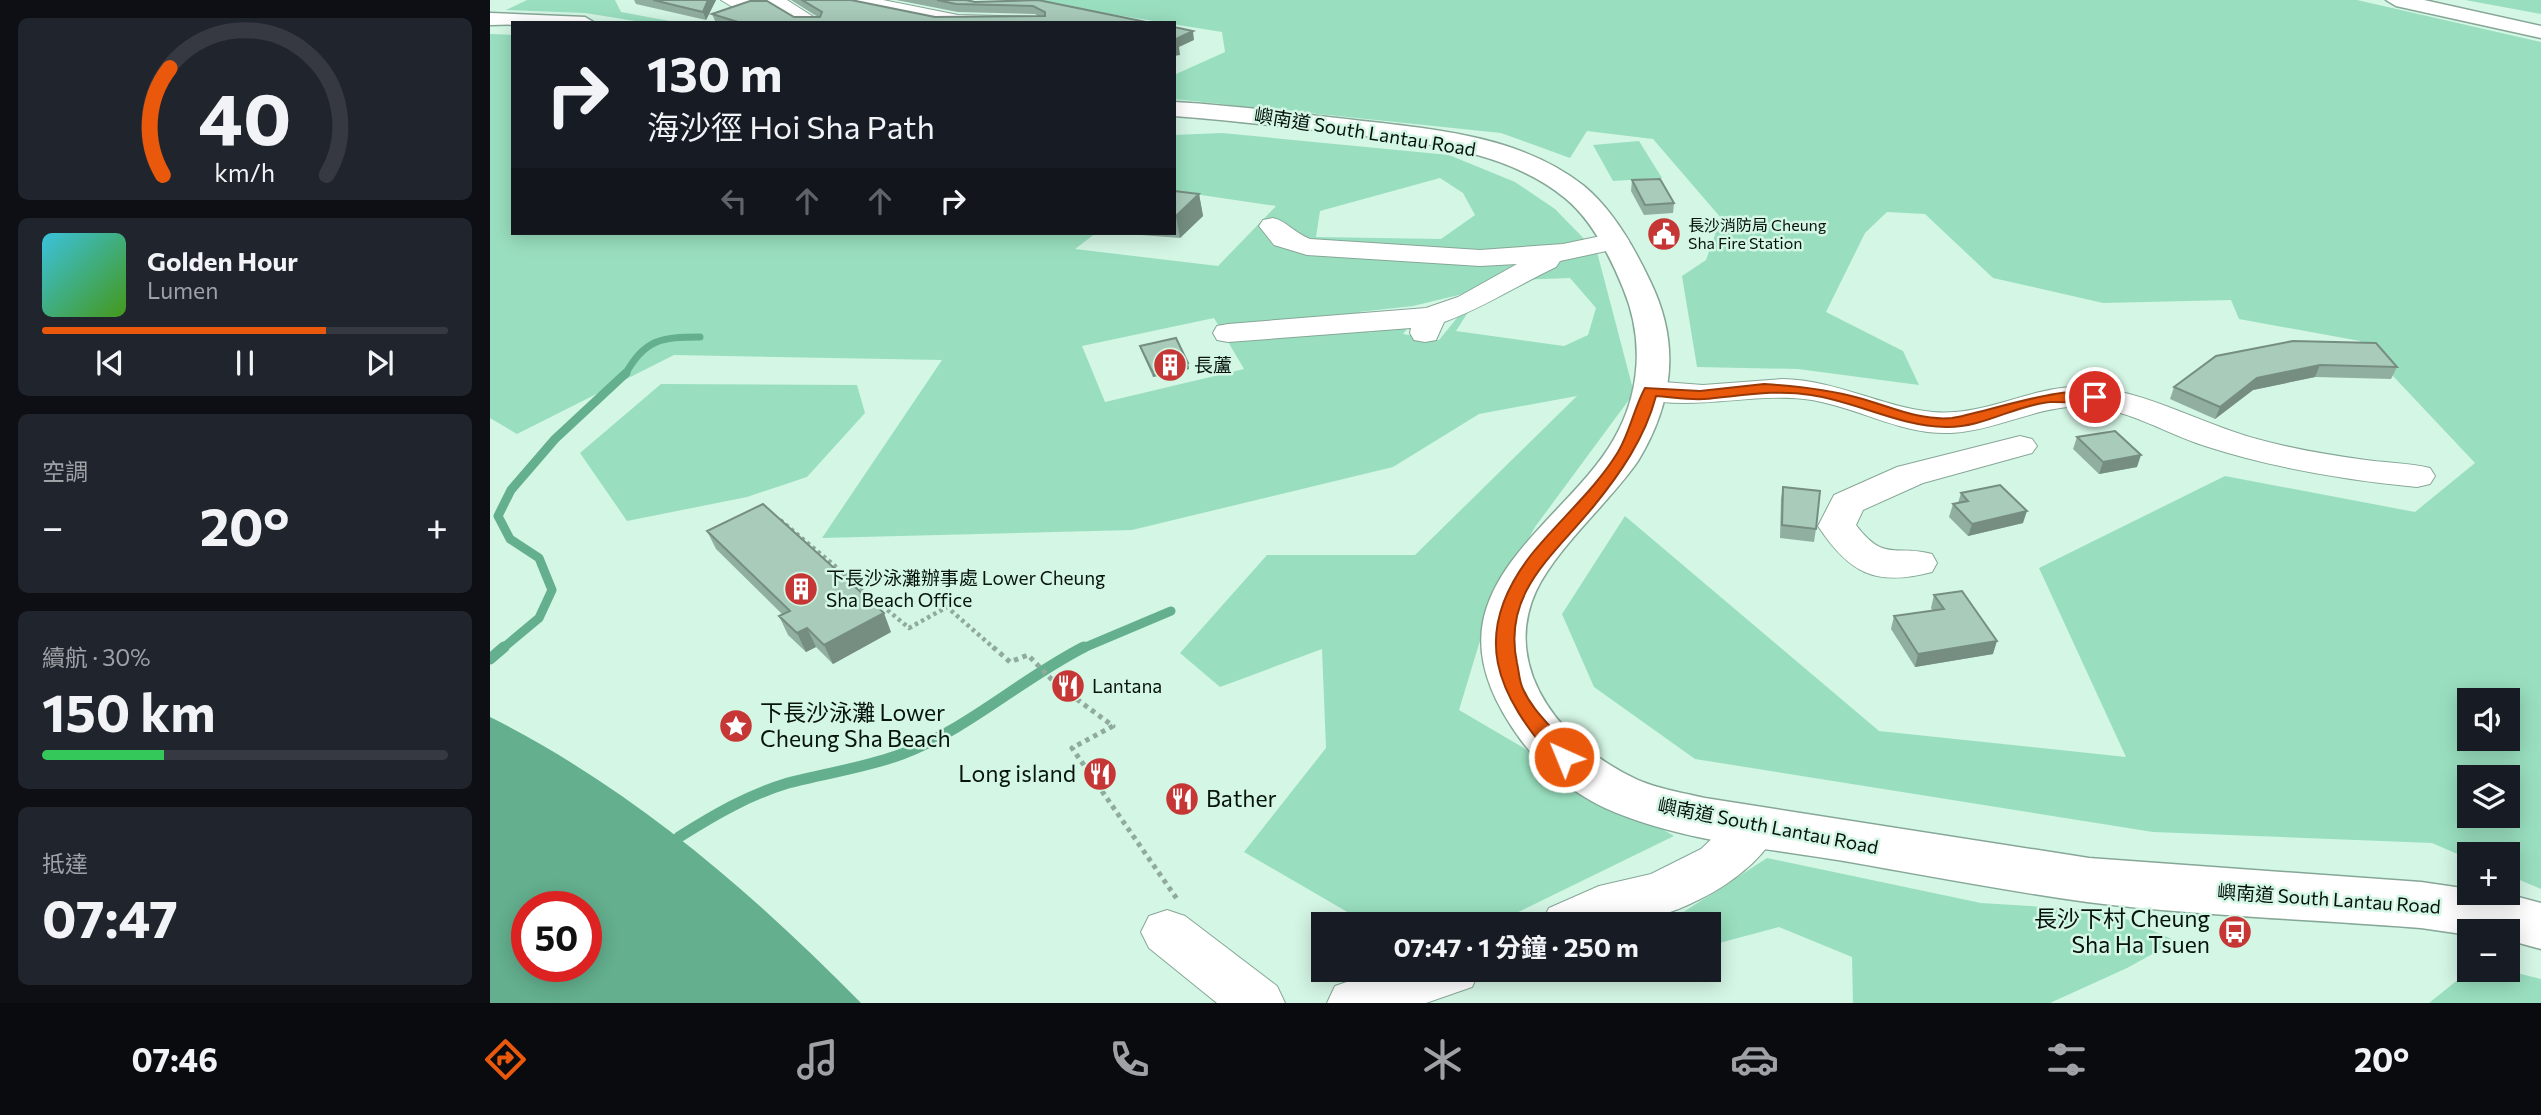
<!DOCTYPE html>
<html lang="zh-TW">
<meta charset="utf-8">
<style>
:root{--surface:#171b24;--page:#20242c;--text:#f1f3f6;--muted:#9ea1a6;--line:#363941;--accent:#ea580c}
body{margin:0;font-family:Commissioner,"Noto Sans TC",sans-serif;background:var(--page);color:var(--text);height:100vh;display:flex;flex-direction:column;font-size:26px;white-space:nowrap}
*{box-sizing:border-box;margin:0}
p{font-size:23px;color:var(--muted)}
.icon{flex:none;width:38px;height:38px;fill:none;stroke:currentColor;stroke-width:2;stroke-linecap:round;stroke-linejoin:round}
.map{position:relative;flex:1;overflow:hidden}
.sheet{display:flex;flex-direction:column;gap:18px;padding:18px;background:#0d0f14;width:490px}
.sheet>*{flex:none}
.top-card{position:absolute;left:21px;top:21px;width:665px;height:214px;border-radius:0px;box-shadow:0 4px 18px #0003;background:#171b24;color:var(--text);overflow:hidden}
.tools{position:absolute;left:1967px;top:688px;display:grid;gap:14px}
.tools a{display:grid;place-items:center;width:63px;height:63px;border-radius:0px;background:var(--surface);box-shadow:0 4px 18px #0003;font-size:35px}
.speed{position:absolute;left:21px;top:891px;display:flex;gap:14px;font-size:35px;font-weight:700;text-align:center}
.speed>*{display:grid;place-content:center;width:91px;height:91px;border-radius:50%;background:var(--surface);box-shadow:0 4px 18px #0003;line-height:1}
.speed .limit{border:10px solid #d22;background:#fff;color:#111}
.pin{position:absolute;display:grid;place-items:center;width:60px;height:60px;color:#fff;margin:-30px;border:4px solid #fff;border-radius:50%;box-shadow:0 2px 7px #0007}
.me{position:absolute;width:77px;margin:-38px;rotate:316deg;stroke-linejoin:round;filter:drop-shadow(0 0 5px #0008)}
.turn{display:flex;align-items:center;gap:24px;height:147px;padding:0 21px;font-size:32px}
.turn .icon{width:91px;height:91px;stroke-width:2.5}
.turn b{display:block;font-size:49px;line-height:60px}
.lanes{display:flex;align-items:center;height:66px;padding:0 21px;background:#0003;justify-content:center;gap:35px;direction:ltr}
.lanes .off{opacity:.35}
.big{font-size:52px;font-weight:700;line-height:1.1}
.sheet .card{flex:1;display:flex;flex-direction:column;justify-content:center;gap:10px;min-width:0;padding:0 24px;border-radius:10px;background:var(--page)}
.sheet .dial{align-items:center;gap:0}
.dial svg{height:182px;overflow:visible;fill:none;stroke:var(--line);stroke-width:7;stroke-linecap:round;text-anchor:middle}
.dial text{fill:var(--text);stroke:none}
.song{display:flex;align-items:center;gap:21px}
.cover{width:84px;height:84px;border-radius:10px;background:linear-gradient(135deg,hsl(190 70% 55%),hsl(100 70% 35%))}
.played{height:7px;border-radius:4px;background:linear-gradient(90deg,var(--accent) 70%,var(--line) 70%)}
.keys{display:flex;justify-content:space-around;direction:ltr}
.heat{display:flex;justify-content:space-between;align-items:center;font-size:38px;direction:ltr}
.charge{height:10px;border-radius:5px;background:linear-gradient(90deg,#34c759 30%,var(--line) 0)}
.trip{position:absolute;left:821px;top:912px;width:410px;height:70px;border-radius:0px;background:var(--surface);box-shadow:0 4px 18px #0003;font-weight:700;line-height:70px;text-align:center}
.menu{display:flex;height:112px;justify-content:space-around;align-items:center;background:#090b0e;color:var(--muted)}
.menu .icon{width:49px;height:49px}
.menu .selected{color:var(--accent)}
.menu b{font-size:32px;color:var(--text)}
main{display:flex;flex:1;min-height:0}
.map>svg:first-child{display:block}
.green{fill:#99dfbf;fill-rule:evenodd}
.water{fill:#63af8e;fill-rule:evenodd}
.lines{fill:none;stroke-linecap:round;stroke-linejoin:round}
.stream-far2{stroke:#63af8e;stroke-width:7}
.stream-far1{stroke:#63af8e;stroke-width:9}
.stream{stroke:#63af8e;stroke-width:11}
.minor-casing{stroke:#86a797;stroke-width:2}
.major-casing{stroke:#86a797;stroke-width:3}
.path-far1{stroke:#90ab9e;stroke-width:4.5;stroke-dasharray:3.5 3.5;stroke-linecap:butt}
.path{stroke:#90ab9e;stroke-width:5;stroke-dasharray:4.5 4.5;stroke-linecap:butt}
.minor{fill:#fff;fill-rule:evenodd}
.major{fill:#fff;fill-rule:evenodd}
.wall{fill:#91afa0}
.shaded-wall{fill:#768e82}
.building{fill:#a9cbba;stroke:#768e82;stroke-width:2}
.route{fill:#ea580c;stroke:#983908;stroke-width:2}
.labels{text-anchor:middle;stroke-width:5;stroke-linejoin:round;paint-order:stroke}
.far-poi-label{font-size:16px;fill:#07130d;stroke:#d4f6e5;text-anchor:start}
.street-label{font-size:19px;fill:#07130d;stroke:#d4f6e5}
.poi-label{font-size:19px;fill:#07130d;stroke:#d4f6e5;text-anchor:start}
.near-poi-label{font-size:23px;fill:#07130d;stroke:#d4f6e5;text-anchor:start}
</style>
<main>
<section class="sheet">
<div class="card dial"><svg viewBox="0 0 100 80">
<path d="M14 69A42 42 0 1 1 86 69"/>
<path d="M14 69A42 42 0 0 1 17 22" stroke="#ea580c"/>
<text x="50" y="56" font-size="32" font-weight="700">40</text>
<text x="50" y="72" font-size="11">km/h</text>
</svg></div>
<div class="card">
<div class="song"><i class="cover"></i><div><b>Golden Hour</b><p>Lumen</p></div></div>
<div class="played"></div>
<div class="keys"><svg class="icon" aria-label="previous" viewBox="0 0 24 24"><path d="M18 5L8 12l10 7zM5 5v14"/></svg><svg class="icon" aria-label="pause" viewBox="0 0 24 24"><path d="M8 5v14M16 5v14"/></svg><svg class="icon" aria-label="next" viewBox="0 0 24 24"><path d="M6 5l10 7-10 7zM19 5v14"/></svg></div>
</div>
<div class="card"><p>空調</p>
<div class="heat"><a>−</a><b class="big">20°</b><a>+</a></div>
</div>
<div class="card"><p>續航 · 30%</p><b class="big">150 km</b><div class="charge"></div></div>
<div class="card"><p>抵達</p><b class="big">07:47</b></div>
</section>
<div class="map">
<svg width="2051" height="1003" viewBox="0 0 2051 1003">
<rect width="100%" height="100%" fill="#d4f6e5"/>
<path class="green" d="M 37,0 L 125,0 L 131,12 L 190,23 L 158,23 L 95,13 L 16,10 Z
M 533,0 L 1867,0 L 2051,42 L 2051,889 L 2018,875 L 2018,854 L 1979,854 L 1979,859 L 1942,843 L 1663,832 L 1205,759 L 1104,687 L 1072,614 L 1135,516 L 1389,731 L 1636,757 L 1549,568 L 1735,476 L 1925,512 L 1985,463 L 1870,341 L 1749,319 L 1741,300 L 1613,303 L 1503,278 L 1435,214 L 1397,212 L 1375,233 L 1336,312 L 1413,351 L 1429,385 L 1308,369 L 1207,367 L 1192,276 L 1216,260 L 1231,218 L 1163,139 L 1097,131 L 1080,158 L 1011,133 L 684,99 L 684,75 L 735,52 L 732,32 ZM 1979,700 L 2018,700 L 2018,738 L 1979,738 ZM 1979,777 L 2018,777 L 2018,816 L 1979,816 Z
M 1975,0 L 2051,0 L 2051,14 Z
M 0,34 L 23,35 L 23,233 L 606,233 L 585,249 L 728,266 L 786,206 L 684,191 L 684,135 L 732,133 L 959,155 L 1025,182 L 1065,209 L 1107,252 L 1144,393 L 1045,527 L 999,611 L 969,710 L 1184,836 L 1004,924 L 878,924 L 754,852 L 836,748 L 832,649 L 730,687 L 690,653 L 777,555 L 925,555 L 1087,396 L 989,414 L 903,467 L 642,530 L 332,538 L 452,360 L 184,355 L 27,434 L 0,418 ZM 950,178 L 973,193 L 985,215 L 951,239 L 826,237 L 830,211 ZM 1080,278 L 1106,308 L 1098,335 L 1074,346 L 966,331 L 982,306 L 1027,280 ZM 973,294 L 972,312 L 949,340 L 913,334 L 922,323 L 899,319 L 880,333 L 869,312 L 923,306 ZM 724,318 L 754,369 L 615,402 L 592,346 Z
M 1149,141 L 1172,178 L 1123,181 L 1103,145 Z
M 171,384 L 367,385 L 375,413 L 317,477 L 257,497 L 137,521 L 90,453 Z
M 1277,858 L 1491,903 L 1618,911 L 1686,941 L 1637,968 L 1560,1003 L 1363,1003 L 1362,957 L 1289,927 L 1218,946 L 1218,924 L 1175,924 Z
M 1980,970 L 2015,970 L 2051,979 L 2051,1003 L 1939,1003 Z"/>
<path class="water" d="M 0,717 C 141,788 261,891 371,1003 L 0,1003 ZM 37,906 L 96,906 L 96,966 L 37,966 Z"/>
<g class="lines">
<path class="stream-far2" d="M 135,375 C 154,339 172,337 210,337"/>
<path class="stream-far1" d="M 12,649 L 49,618 L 62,590 L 49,558 L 20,539 L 8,516 L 21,490 L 65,439 L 136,373
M 591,649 L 681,611"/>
<path class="stream" d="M 0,659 L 14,647
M 189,837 C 224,815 258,795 298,783 C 335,773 375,768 412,754 C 478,729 531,679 594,647"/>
<g class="minor-casing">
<path id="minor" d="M 231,0 L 297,0 L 333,23 L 308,23 L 281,7 L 241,6 Z
M 354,0 L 393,0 L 468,15 L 545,17 L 555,23 L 447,23 L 364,6 Z
M 783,218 C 797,221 804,233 820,239 L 990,250 L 1073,244 L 1125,233 L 1135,235 L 1139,241 L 1135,247 L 1070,261 L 1066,267 C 1028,285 993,308 954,322 L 946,340 L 935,342 L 924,340 L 920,333 L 921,328 L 738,342 L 727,340 L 723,333 L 727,326 L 738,324 L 936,308 L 968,297 L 1027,264 L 990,266 L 817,255 L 784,245 L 769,226 L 773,220 Z
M 1292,379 C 1347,380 1391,407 1443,412 C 1497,417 1545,383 1599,387 C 1657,391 1711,424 1767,439 C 1803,449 1840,455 1876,460 C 1898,463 1919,463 1940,468 L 1945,476 L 1940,484 L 1927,487 C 1855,480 1783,468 1715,446 C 1677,434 1640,410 1600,407 C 1551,403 1508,431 1460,433 C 1412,435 1369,408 1322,400 C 1264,391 1207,412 1148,398 L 1144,391 L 1148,384 L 1160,381 L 1213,385 Z
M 1530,436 L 1542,439 L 1547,446 L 1542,453 L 1433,483 L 1373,510 L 1366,525 C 1395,563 1405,544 1442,554 L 1447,563 L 1442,572 C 1385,587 1359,573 1328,526 L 1344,495 L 1407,467 Z
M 1266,808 L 1283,813 L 1290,827 C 1263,880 1190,916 1133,924 C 1107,927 1078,924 1051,924 L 1059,908 L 1109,886 L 1161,874 L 1211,849 L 1249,813 Z
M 677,910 L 695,916 L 787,986 L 795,1003 L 727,1003 L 659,948 L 651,932 L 659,916 Z
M 891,970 L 990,970 L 982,987 L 936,1003 L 837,1003 L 845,986 Z"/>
</g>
<g class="major-casing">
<path id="major" d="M 1896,0 L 1934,0 L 2051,26 L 2051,38 L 1906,6 Z
M 0,13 L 95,17 L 105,23 L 0,25 Z
M 684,102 C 739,105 793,112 847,118 C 930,128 1026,132 1094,186 C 1123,210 1144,247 1160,281 C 1191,344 1183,403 1148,461 C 1119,503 1067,547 1046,591 C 1009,672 1077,748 1148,780 C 1169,789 1193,793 1215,798 L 1599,858 L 1931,882 L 1979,889 L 1979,892 L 2017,894 L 2051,903 L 2051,949 L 2018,940 L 2018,931 L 1979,931 L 1979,935 L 1931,928 C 1820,919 1707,916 1597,902 C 1516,891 1435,875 1354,861 C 1275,848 1189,841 1115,808 C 1083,793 1052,768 1031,740 C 1006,706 985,665 993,622 C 1007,550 1089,501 1124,439 C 1151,392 1154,338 1133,288 C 1120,256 1102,220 1075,198 C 1012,147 927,143 851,133 C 795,127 740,120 684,116 Z"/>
</g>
<path class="path-far1" d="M 290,520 L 419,628 L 457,607 L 505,649"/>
<path class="path" d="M 503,647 L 520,662 L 538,655 L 565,683 L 623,726 L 582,748 L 687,899"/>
<use href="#minor" class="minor"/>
<use href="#major" class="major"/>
</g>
<path class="wall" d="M 144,0 L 226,0 L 216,20 L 146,4 Z
M 301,0 L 361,0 L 445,17 L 548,16 L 545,14 L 468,12 L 406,0 L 476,0 L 485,2 L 548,0 L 661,23 L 226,23 L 222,14 L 328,17 Z
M 1142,180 L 1184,203 L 1183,213 L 1154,215 L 1141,191 Z
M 684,191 L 709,194 L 713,216 L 690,238 L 639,234 L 639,233 L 684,233 Z
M 650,346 L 698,363 L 699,369 L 663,377 L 652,352 Z
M 1726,356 L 1907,367 L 1901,379 L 1825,377 L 1763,390 L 1725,419 L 1680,399 L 1684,387 Z
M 1587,437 L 1647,467 L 1609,474 L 1583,449 Z
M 1293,487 L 1326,529 L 1324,542 L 1290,538 L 1291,499 Z
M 1471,493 L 1533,523 L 1478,536 L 1459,517 L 1463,504 L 1468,503 Z
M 217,531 L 401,632 L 343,664 L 326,647 L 316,652 L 298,635 L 289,616 L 292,614 L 226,549 Z
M 1444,595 L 1503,654 L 1425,667 L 1401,629 L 1404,616 L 1443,611 L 1441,608 Z"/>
<path class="shaded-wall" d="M 218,0 L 226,0 L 216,20 L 213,12 Z
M 703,31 L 704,40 L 689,47 L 690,55 L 684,56 L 684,40 Z
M 709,194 L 713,216 L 690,238 L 686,216 Z
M 698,363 L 699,369 L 663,377 L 662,371 Z
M 1830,365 L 1825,377 L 1763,390 L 1725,419 L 1730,407 L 1767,378 Z
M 1651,455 L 1647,467 L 1609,474 L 1613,462 Z
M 1537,511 L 1533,523 L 1478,536 L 1482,524 Z
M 394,613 L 401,632 L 343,664 L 334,645 Z
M 317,628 L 326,647 L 316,652 L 307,633 Z
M 1507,641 L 1503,654 L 1425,667 L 1428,654 Z"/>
<path class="building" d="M 163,0 L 218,0 L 213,12 Z
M 312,0 L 361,0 L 445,17 L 555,16 L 555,12 L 543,6 L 466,4 L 447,0 L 476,0 L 485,2 L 548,0 L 661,23 L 251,23 L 222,14 L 260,1 L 277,1 L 304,17 L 330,17 L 332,12 Z
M 684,27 L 703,31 L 684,40 Z
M 1170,179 L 1184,203 L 1155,205 L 1142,180 Z
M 684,191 L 709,194 L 686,216 L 684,216 Z
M 686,338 L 698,363 L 662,371 L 650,346 Z
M 1803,341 L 1886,343 L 1907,367 L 1830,365 L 1767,378 L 1730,407 L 1684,387 L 1726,356 Z
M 1625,431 L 1651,455 L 1613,462 L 1587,437 Z
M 1510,485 L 1537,511 L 1482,524 L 1463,504 L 1478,501 L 1471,493 Z
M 1293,487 L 1330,491 L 1326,529 L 1292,525 Z
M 273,504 L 394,613 L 334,645 L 317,628 L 307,633 L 289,616 L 300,611 L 217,531 Z
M 1472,591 L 1507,641 L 1428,654 L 1404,616 L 1454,609 L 1444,595 Z"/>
<path class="route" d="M 1274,384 C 1307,386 1337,389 1369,398 C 1399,406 1429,421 1462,418 C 1492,414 1591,378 1612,397 C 1601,407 1575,401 1560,402 C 1525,405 1493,428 1456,427 C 1408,426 1368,402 1321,395 C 1285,389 1250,396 1214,399 C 1198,400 1182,397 1166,396 C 1155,438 1130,474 1103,507 C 1063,556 1012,593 1027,663 C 1029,671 1029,681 1033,689 C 1045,716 1070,732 1084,757 L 1081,763 L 1067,763 C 1006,694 979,635 1041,555 C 1069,520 1104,491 1128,452 C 1140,432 1144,408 1155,388 L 1210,391 Z"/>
<defs>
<g id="civic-disc" transform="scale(1.75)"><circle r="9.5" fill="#c53635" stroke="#d4f6e5"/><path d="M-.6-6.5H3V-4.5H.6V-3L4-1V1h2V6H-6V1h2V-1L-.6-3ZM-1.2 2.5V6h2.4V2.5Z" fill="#fff"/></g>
<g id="building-disc" transform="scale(1.75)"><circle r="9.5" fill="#c53635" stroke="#d4f6e5"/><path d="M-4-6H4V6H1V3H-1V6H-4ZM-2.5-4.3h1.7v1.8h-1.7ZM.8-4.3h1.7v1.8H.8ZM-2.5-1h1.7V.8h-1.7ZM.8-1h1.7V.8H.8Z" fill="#fff"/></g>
<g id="restaurant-disc" transform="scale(1.75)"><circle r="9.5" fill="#c53635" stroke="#d4f6e5"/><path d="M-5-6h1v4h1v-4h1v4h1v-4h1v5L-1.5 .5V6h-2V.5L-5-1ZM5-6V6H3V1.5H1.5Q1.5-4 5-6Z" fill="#fff"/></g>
<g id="sight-disc" transform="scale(1.75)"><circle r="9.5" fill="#c53635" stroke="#d4f6e5"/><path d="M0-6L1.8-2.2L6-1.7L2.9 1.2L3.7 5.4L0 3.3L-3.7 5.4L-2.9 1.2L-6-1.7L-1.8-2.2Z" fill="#fff"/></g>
<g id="bus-disc" transform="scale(1.75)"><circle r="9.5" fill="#c53635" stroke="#d4f6e5"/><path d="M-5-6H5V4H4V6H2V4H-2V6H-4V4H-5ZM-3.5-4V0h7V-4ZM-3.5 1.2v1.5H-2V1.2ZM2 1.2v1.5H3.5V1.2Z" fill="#fff"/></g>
</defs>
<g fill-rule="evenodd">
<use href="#civic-disc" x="1174" y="234"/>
<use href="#building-disc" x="680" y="365"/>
<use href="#building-disc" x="311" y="589"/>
<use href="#restaurant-disc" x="578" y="686"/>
<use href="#sight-disc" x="246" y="726"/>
<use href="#restaurant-disc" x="610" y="774"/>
<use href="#restaurant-disc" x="692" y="799"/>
<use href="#bus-disc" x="1745" y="932"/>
</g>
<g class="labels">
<g class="far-poi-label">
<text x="1198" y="231">長沙消防局 Cheung<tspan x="1198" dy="18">Sha Fire Station</tspan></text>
</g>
<g class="street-label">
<text transform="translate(875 132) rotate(9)" y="7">嶼南道 South Lantau Road</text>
<text transform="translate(1278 826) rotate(11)" y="7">嶼南道 South Lantau Road</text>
<text transform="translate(1839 899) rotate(4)" y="7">嶼南道 South Lantau Road</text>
</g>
<g class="poi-label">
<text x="704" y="372">長蘆</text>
<text x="336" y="585">下長沙泳灘辦事處 Lower Cheung<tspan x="336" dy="22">Sha Beach Office</tspan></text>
<text x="602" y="693">Lantana</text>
</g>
<g class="near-poi-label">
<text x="270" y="721">下長沙泳灘 Lower<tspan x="270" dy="26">Cheung Sha Beach</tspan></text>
<text x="586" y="782" text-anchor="end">Long island</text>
<text x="716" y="807">Bather</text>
<text x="1720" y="927" text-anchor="end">長沙下村 Cheung<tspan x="1720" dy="26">Sha Ha Tsuen</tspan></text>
</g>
</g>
</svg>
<div class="tools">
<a><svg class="icon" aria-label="sound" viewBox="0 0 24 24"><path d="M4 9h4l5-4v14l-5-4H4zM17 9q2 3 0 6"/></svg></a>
<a><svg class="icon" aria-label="layers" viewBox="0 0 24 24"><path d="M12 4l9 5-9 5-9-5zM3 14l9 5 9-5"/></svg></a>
<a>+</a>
<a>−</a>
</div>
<div class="speed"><div class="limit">50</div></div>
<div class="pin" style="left:1605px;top:397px;background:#d93025"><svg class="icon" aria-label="arrive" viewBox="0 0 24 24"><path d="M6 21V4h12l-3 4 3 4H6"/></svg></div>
<svg class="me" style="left:1074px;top:757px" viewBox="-20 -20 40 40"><circle r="17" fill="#ea580c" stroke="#fff" stroke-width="3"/><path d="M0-11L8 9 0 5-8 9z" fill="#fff"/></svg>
<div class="trip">07:47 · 1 分鐘 · 250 m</div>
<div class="top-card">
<div class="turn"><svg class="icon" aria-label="right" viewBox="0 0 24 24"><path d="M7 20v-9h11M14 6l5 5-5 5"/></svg><div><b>130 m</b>海沙徑 Hoi Sha Path</div></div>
<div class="lanes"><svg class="icon off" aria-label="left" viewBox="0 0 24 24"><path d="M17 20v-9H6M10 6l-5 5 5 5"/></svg><svg class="icon off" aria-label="ahead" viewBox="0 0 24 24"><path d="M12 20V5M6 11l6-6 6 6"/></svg><svg class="icon off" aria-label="ahead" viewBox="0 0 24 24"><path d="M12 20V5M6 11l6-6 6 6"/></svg><svg class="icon" aria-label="right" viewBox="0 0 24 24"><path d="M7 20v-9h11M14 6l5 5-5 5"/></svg></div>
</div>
</div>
</main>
<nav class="menu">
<b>07:46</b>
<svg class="icon selected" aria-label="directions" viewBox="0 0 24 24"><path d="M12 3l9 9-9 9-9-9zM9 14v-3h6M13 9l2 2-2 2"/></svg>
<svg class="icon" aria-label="music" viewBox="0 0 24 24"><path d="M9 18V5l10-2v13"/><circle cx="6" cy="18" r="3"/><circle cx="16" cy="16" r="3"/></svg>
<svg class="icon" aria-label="phone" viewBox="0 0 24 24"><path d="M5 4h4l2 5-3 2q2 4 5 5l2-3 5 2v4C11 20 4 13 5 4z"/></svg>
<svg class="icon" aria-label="climate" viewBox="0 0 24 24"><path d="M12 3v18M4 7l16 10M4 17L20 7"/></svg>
<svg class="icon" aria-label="car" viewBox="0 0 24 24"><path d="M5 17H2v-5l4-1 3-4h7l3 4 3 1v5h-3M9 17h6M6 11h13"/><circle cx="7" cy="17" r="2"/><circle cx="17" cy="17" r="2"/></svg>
<svg class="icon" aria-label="filters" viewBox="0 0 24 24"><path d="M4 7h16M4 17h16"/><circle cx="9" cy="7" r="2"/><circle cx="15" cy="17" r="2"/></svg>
<b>20°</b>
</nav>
